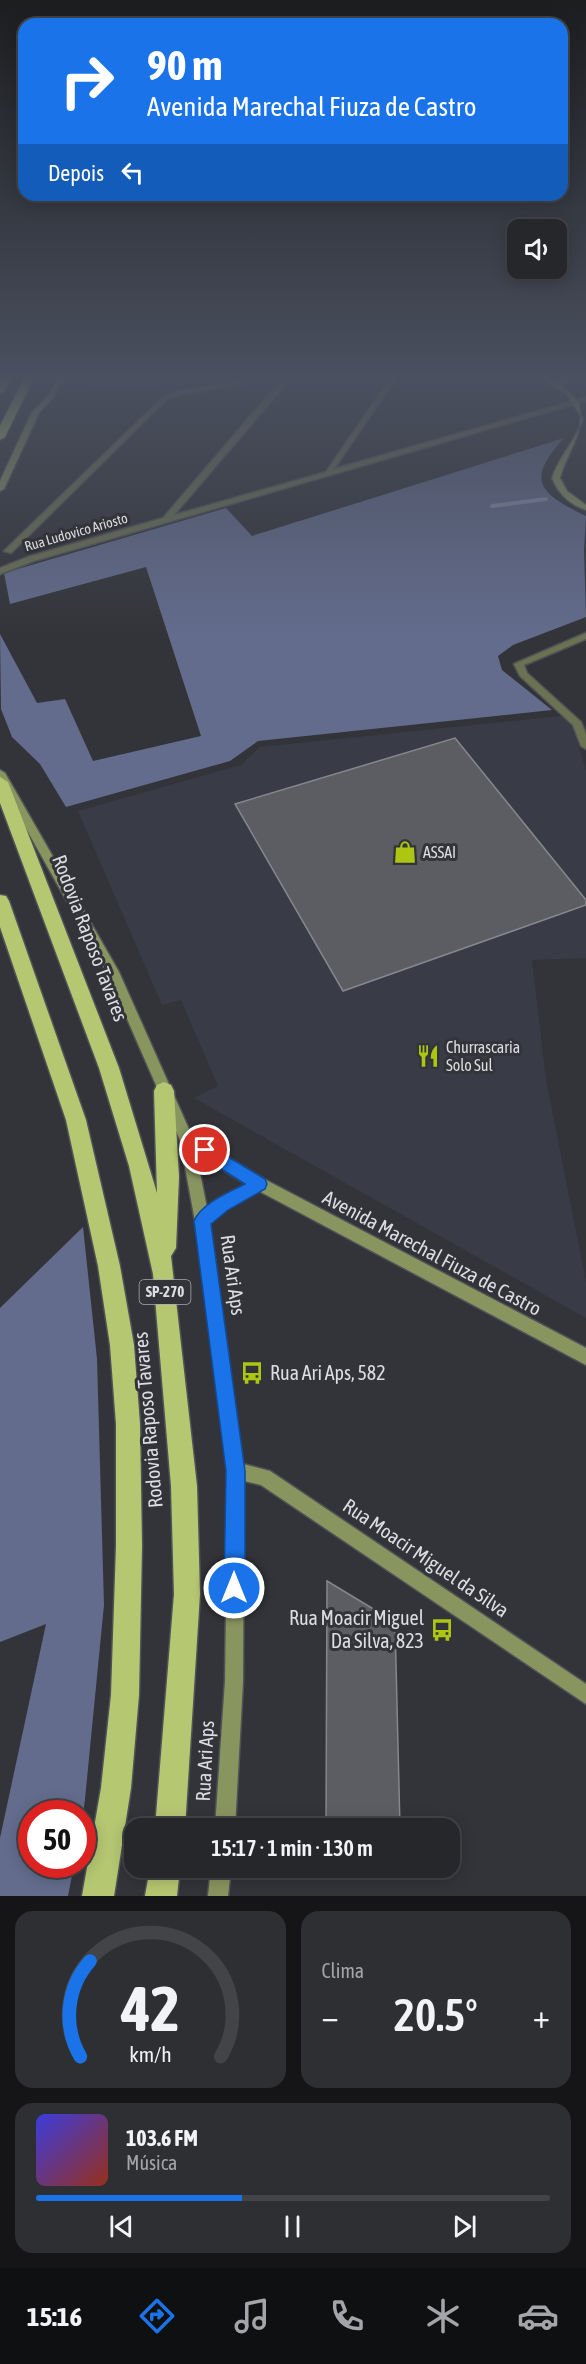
<!DOCTYPE html>
<html lang="pt">
<meta charset="utf-8">
<style>
:root{--surface:#26272b;--page:#2e2f33;--text:#f1f3f6;--muted:#a4a5a9;--line:#424447;--accent:#1a73e8}
body{margin:0;font-family:"Asap Condensed",sans-serif;background:var(--page);color:var(--text);height:100vh;display:flex;flex-direction:column;font-size:22px;white-space:nowrap}
*{box-sizing:border-box;margin:0}
p{font-size:20px;color:var(--muted)}
.icon{flex:none;width:33px;height:33px;fill:none;stroke:currentColor;stroke-width:2;stroke-linecap:round;stroke-linejoin:round}
.map{position:relative;height:1896px;overflow:hidden}
.details{display:flex;flex-direction:column;gap:15px;padding:15px;background:#151518;flex:1}
.details>*{flex:none}
.banner{position:absolute;left:18px;top:18px;width:550px;height:183px;border-radius:18px;box-shadow:0 3px 15px #0003,0 0 0 2px var(--line);background:#1a73e8;color:#fff;overflow:hidden}
.buttons{position:absolute;left:507px;top:219px;display:grid;gap:12px}
.buttons a{display:grid;place-items:center;width:60px;height:60px;border-radius:12px;background:var(--surface);box-shadow:0 3px 15px #0003,0 0 0 2px var(--line);font-size:30px}
.speed{position:absolute;left:18px;top:1800px;display:flex;gap:12px;font-size:30px;font-weight:700;text-align:center}
.speed>*{display:grid;place-content:center;width:78px;height:78px;border-radius:50%;background:var(--surface);box-shadow:0 3px 15px #0003,0 0 0 2px var(--line);line-height:1}
.speed .limit{border:9px solid #d22;background:#fff;color:#111}
.pin{position:absolute;display:grid;place-items:center;width:51px;height:51px;color:#fff;margin:-26px;border:3px solid #fff;border-radius:50%;box-shadow:0 2px 6px #0007}
.me{position:absolute;width:66px;margin:-33px;rotate:0deg;stroke-linejoin:round;filter:drop-shadow(0 0 4px #0008)}
.turn{display:flex;align-items:center;gap:21px;height:126px;padding:0 30px;font-size:27px}
.turn .icon{width:78px;height:78px;stroke-width:2.5}
.turn b{display:block;font-size:42px;line-height:51px}
.then{display:flex;align-items:center;height:57px;padding:0 30px;background:#0003;gap:12px;font-size:22px}
.big{font-size:45px;font-weight:600;line-height:1.1}
.details .tile{flex:1;display:flex;flex-direction:column;justify-content:center;gap:9px;min-width:0;padding:0 21px;border-radius:18px;background:var(--page)}
.details .dial{align-items:center;gap:0}
.dial svg{height:156px;overflow:visible;fill:none;stroke:var(--line);stroke-width:7;stroke-linecap:round;text-anchor:middle}
.dial text{fill:var(--text);stroke:none}
.song{display:flex;align-items:center;gap:18px}
.cover{width:72px;height:72px;border-radius:9px;background:linear-gradient(135deg,hsl(240 70% 55%),hsl(10 70% 35%))}
.played{height:6px;border-radius:3px;background:linear-gradient(90deg,var(--accent) 40%,var(--line) 40%)}
.keys{display:flex;justify-content:space-around;direction:ltr}
.heat{display:flex;justify-content:space-between;align-items:center;font-size:33px;direction:ltr}
.details .tiles{flex:1;display:grid;gap:15px;grid-template-columns:1fr 1fr}
.tile:last-child{grid-column:span 2}
.trip{position:absolute;left:124px;top:1818px;width:336px;height:60px;border-radius:18px;background:var(--surface);box-shadow:0 3px 15px #0003,0 0 0 2px var(--line);font-weight:600;line-height:60px;text-align:center}
.tab-bar{display:flex;height:96px;justify-content:space-around;align-items:center;background:#0f1011;color:var(--muted)}
.tab-bar .icon{width:42px;height:42px}
.tab-bar .active{color:var(--accent)}
.tab-bar b{font-size:27px;color:var(--text)}
.map>svg:first-child{display:block}
.built{fill:#393c47}
.forest{fill:#636c8c}
.lines{fill:none;stroke-linecap:round;stroke-linejoin:round}
.stream{stroke:#8c91aa;stroke-width:4}
.building{fill:#5b5d63;stroke:#86878d;stroke-width:1.5}
.street-casing{stroke:#515257;stroke-width:3}
.secondary-casing{stroke:#515257;stroke-width:3}
.highway-casing{stroke:#515257;stroke-width:3}
.street{fill:#6b7251;fill-rule:evenodd}
.secondary{fill:#89955f;fill-rule:evenodd}
.highway{fill:#b5c771;fill-rule:evenodd}
.route{fill:#1a73e8;stroke:#114b97;stroke-width:1.5}
.labels{text-anchor:middle;stroke-width:6;stroke-linejoin:round;paint-order:stroke}
.far-street-label{font-size:14px;fill:#dcdde1;stroke:#333439}
.shield{fill:#333439;stroke:#a9aaaf;stroke-width:1.5}
.shield-label{font-size:15px;font-weight:bold;fill:#dcdde1}
.poi-label{font-size:16px;fill:#dcdde1;stroke:#333439;text-anchor:start}
.near-street-label{font-size:20px;fill:#dcdde1;stroke:#333439}
.near-poi-label{font-size:20px;fill:#dcdde1;stroke:#333439;text-anchor:start}
</style>
<div class="map">
<svg width="586" height="1896" viewBox="0 0 586 1896">
<rect width="100%" height="100%" fill="#333439"/>
<path class="built" d="M 91,374 L 246,374 L 172,386 L 89,388 Z
M 561,716 L 572,724 L 586,770 L 586,958 L 532,960 L 546,1080 L 586,1282 L 586,1318 L 194,1098 L 218,1086 L 181,1000 L 162,1005 L 78,811 L 241,765 L 260,747 Z"/>
<path class="forest" d="M 564,438 C 525,481 539,493 586,516 L 584,550 L 586,617 L 513,645 L 498,656 L 502,670 L 552,710 L 258,741 L 230,761 L 66,807 L 40,764 L 12,737 L 1,709 L 0,634 L 37,703 L 65,699 L 93,761 L 201,736 L 146,567 L 10,604 L 4,573 L 226,508 L 252,536 Z
M 83,1227 L 97,1359 L 104,1605 L 85,1799 L 83,1815 L 32,1814 L 32,1864 L 74,1865 L 68,1896 L 0,1896 L 0,1838 L 46,1624 L 0,1642 L 0,1308 Z"/>
<g class="lines">
<path class="stream" d="M 492,506 L 546,499"/>
</g>
<path class="building" d="M 455,738 L 586,900 L 586,905 L 343,991 L 235,804 Z
M 327,1581 L 395,1622 L 400,1828 L 326,1828 Z"/>
<g class="lines">
<g class="street-casing">
<path id="street" d="M 277,374 L 288,377 L 287,383 L 174,515 L 326,472 L 393,374 L 399,374 L 334,469 L 586,397 L 586,401 L 34,561 L 0,574 L 0,568 L 28,557 L 163,518 L 282,379 L 277,378 L 180,395 L 167,399 L 11,553 L 4,551 L 163,397 L 178,391 Z
M 586,633 L 586,639 L 524,665 L 527,673 L 581,722 L 586,734 L 586,749 L 581,746 L 573,725 L 520,676 L 514,664 Z"/>
</g>
<g class="secondary-casing">
<path id="secondary" d="M 60,374 L 66,374 L 53,398 L 39,413 L 4,489 L 0,491 L 0,481 L 32,412 L 48,396 Z
M 533,374 L 540,374 L 557,384 L 567,374 L 573,374 L 562,387 C 570,391 573,396 579,403 C 586,433 568,450 560,478 L 567,491 L 586,505 L 586,510 C 571,505 558,494 552,478 C 559,456 576,440 583,419 L 566,394 Z
M 0,770 L 5,773 L 119,972 L 192,1136 L 264,1179 L 586,1348 L 586,1365 L 259,1191 L 227,1209 L 210,1224 L 243,1464 L 270,1471 L 586,1684 L 586,1704 L 261,1485 L 244,1481 L 243,1681 L 235,1828 L 215,1828 L 225,1681 L 228,1471 L 195,1221 L 180,1140 L 107,973 L 0,782 ZM 196,1153 L 246,1184 L 217,1199 L 207,1208 Z
M 211,1868 L 231,1868 L 228,1896 L 208,1896 Z"/>
</g>
<g class="highway-casing">
<path id="highway" d="M 4,374 L 14,374 L 4,392 L 0,393 L 0,381 Z
M 26,374 L 36,374 L 5,437 L 0,440 L 0,426 Z
M 55,374 L 65,374 L 67,376 L 62,379 Z
M 0,777 L 8,782 L 119,1068 L 157,1193 L 154,1091 L 157,1085 L 164,1082 L 171,1085 L 174,1091 L 179,1177 L 176,1248 L 171,1256 L 197,1486 L 200,1594 L 185,1828 L 155,1828 L 174,1594 L 171,1486 L 153,1274 L 129,1166 L 99,1068 L 0,803 Z
M 0,895 L 6,896 L 9,901 L 86,1120 L 120,1266 L 134,1345 L 140,1424 L 142,1546 L 139,1695 L 131,1788 L 114,1896 L 82,1896 L 101,1788 L 111,1695 L 116,1546 L 116,1424 L 110,1345 L 98,1266 L 66,1120 L 0,927 Z
M 150,1868 L 180,1868 L 177,1896 L 145,1896 Z"/>
</g>
<use href="#street" class="street"/>
<use href="#secondary" class="secondary"/>
<use href="#highway" class="highway"/>
</g>
<linearGradient id="sky" x2="0" y2="1"><stop stop-color="#1c1d1f"/><stop offset="0.59" stop-color="#4a505f"/><stop offset="1" stop-color="#4a505f" stop-opacity="0"/></linearGradient>
<rect width="586" height="639" fill="url(#sky)"/>
<path class="route" d="M 205,1143 L 265,1179 L 267,1184 L 265,1189 L 228,1210 L 211,1224 L 245,1471 L 245,1588 L 242,1595 L 234,1598 L 227,1595 L 224,1588 L 226,1471 L 194,1221 C 202,1203 228,1193 245,1184 L 199,1155 L 197,1150 L 199,1145 Z"/>
<defs>
<g id="shop-bare" transform="scale(1.8)"><path d="M-5-2.5h2.3a2.7 3.5 0 0 1 5.4 0H5L5.5 6h-11ZM-1.5-2.5h3a1.5 2.3 0 0 0-3 0Z" fill="#acc611" stroke="#333439" stroke-width="2.5" paint-order="stroke"/></g>
<g id="restaurant-bare" transform="scale(1.8)"><path d="M-5-6h1v4h1v-4h1v4h1v-4h1v5L-1.5 .5V6h-2V.5L-5-1ZM5-6V6H3V1.5H1.5Q1.5-4 5-6Z" fill="#acc611" stroke="#333439" stroke-width="2.5" paint-order="stroke"/></g>
<g id="bus-bare" transform="scale(1.8)"><path d="M-5-6H5V4H4V6H2V4H-2V6H-4V4H-5ZM-3.5-4V0h7V-4ZM-3.5 1.2v1.5H-2V1.2ZM2 1.2v1.5H3.5V1.2Z" fill="#acc611" stroke="#333439" stroke-width="2.5" paint-order="stroke"/></g>
</defs>
<g fill-rule="evenodd">
<use href="#shop-bare" x="405" y="852"/>
<use href="#restaurant-bare" x="428" y="1056"/>
<use href="#bus-bare" x="252" y="1373"/>
<use href="#bus-bare" x="442" y="1630"/>
</g>
<g class="labels">
<g class="far-street-label">
<text transform="translate(76 532) rotate(-16)" y="5">Rua Ludovico Ariosto</text>
</g>
<rect class="shield" x="139.5" y="1280" width="51" height="24" rx="4.5"/>
<g class="shield-label">
<text x="165" y="1297">SP-270</text>
</g>
<g class="poi-label">
<text x="423" y="858">ASSAI</text>
<text x="446" y="1053">Churrascaria<tspan x="446" dy="18">Solo Sul</tspan></text>
</g>
<g class="near-street-label">
<text transform="translate(90 938) rotate(69)" y="7">Rodovia Raposo Tavares</text>
<text transform="translate(432 1253) rotate(28)" y="7">Avenida Marechal Fiuza de Castro</text>
<text transform="translate(233 1275) rotate(82)" y="7">Rua Ari Aps</text>
<text transform="translate(148 1420) rotate(-95)" y="7">Rodovia Raposo Tavares</text>
<text transform="translate(426 1558) rotate(34)" y="7">Rua Moacir Miguel da Silva</text>
<text transform="translate(205 1761) rotate(-87)" y="7">Rua Ari Aps</text>
</g>
<g class="near-poi-label">
<text x="270" y="1380">Rua Ari Aps, 582</text>
<text x="424" y="1625" text-anchor="end">Rua Moacir Miguel<tspan x="424" dy="23">Da Silva, 823</tspan></text>
</g>
</g>
</svg>
<div class="buttons">
<a><svg class="icon" aria-label="sound" viewBox="0 0 24 24"><path d="M4 9h4l5-4v14l-5-4H4zM17 9q2 3 0 6"/></svg></a>
</div>
<div class="speed"><div class="limit">50</div></div>
<div class="pin" style="left:205px;top:1150px;background:#d93025"><svg class="icon" aria-label="arrive" viewBox="0 0 24 24"><path d="M6 21V4h12l-3 4 3 4H6"/></svg></div>
<svg class="me" style="left:234px;top:1588px" viewBox="-20 -20 40 40"><circle r="17" fill="#1a73e8" stroke="#fff" stroke-width="3"/><path d="M0-11L8 9 0 5-8 9z" fill="#fff"/></svg>
<div class="trip">15:17 · 1 min · 130 m</div>
<div class="banner">
<div class="turn"><svg class="icon" aria-label="right" viewBox="0 0 24 24"><path d="M7 20v-9h11M14 6l5 5-5 5"/></svg><div><b>90 m</b>Avenida Marechal Fiuza de Castro</div></div>
<div class="then">Depois<svg class="icon" aria-label="left" viewBox="0 0 24 24"><path d="M17 20v-9H6M10 6l-5 5 5 5"/></svg></div>
</div>
</div>
<section class="details">
<div class="tiles">
<div class="tile dial"><svg viewBox="0 0 100 80">
<path d="M14 69A42 42 0 1 1 86 69"/>
<path d="M14 69A42 42 0 0 1 19 20" stroke="#1a73e8"/>
<text x="50" y="56" font-size="32" font-weight="700">42</text>
<text x="50" y="72" font-size="11">km/h</text>
</svg></div>
<div class="tile"><p>Clima</p>
<div class="heat"><a>−</a><b class="big">20.5°</b><a>+</a></div>
</div>
<div class="tile">
<div class="song"><i class="cover"></i><div><b>103.6 FM</b><p>Música</p></div></div>
<div class="played"></div>
<div class="keys"><svg class="icon" aria-label="previous" viewBox="0 0 24 24"><path d="M18 5L8 12l10 7zM5 5v14"/></svg><svg class="icon" aria-label="pause" viewBox="0 0 24 24"><path d="M8 5v14M16 5v14"/></svg><svg class="icon" aria-label="next" viewBox="0 0 24 24"><path d="M6 5l10 7-10 7zM19 5v14"/></svg></div>
</div>
</div>
</section>
<nav class="tab-bar">
<b>15:16</b>
<svg class="icon active" aria-label="directions" viewBox="0 0 24 24"><path d="M12 3l9 9-9 9-9-9zM9 14v-3h6M13 9l2 2-2 2"/></svg>
<svg class="icon" aria-label="music" viewBox="0 0 24 24"><path d="M9 18V5l10-2v13"/><circle cx="6" cy="18" r="3"/><circle cx="16" cy="16" r="3"/></svg>
<svg class="icon" aria-label="phone" viewBox="0 0 24 24"><path d="M5 4h4l2 5-3 2q2 4 5 5l2-3 5 2v4C11 20 4 13 5 4z"/></svg>
<svg class="icon" aria-label="climate" viewBox="0 0 24 24"><path d="M12 3v18M4 7l16 10M4 17L20 7"/></svg>
<svg class="icon" aria-label="car" viewBox="0 0 24 24"><path d="M5 17H2v-5l4-1 3-4h7l3 4 3 1v5h-3M9 17h6M6 11h13"/><circle cx="7" cy="17" r="2"/><circle cx="17" cy="17" r="2"/></svg>
</nav>
